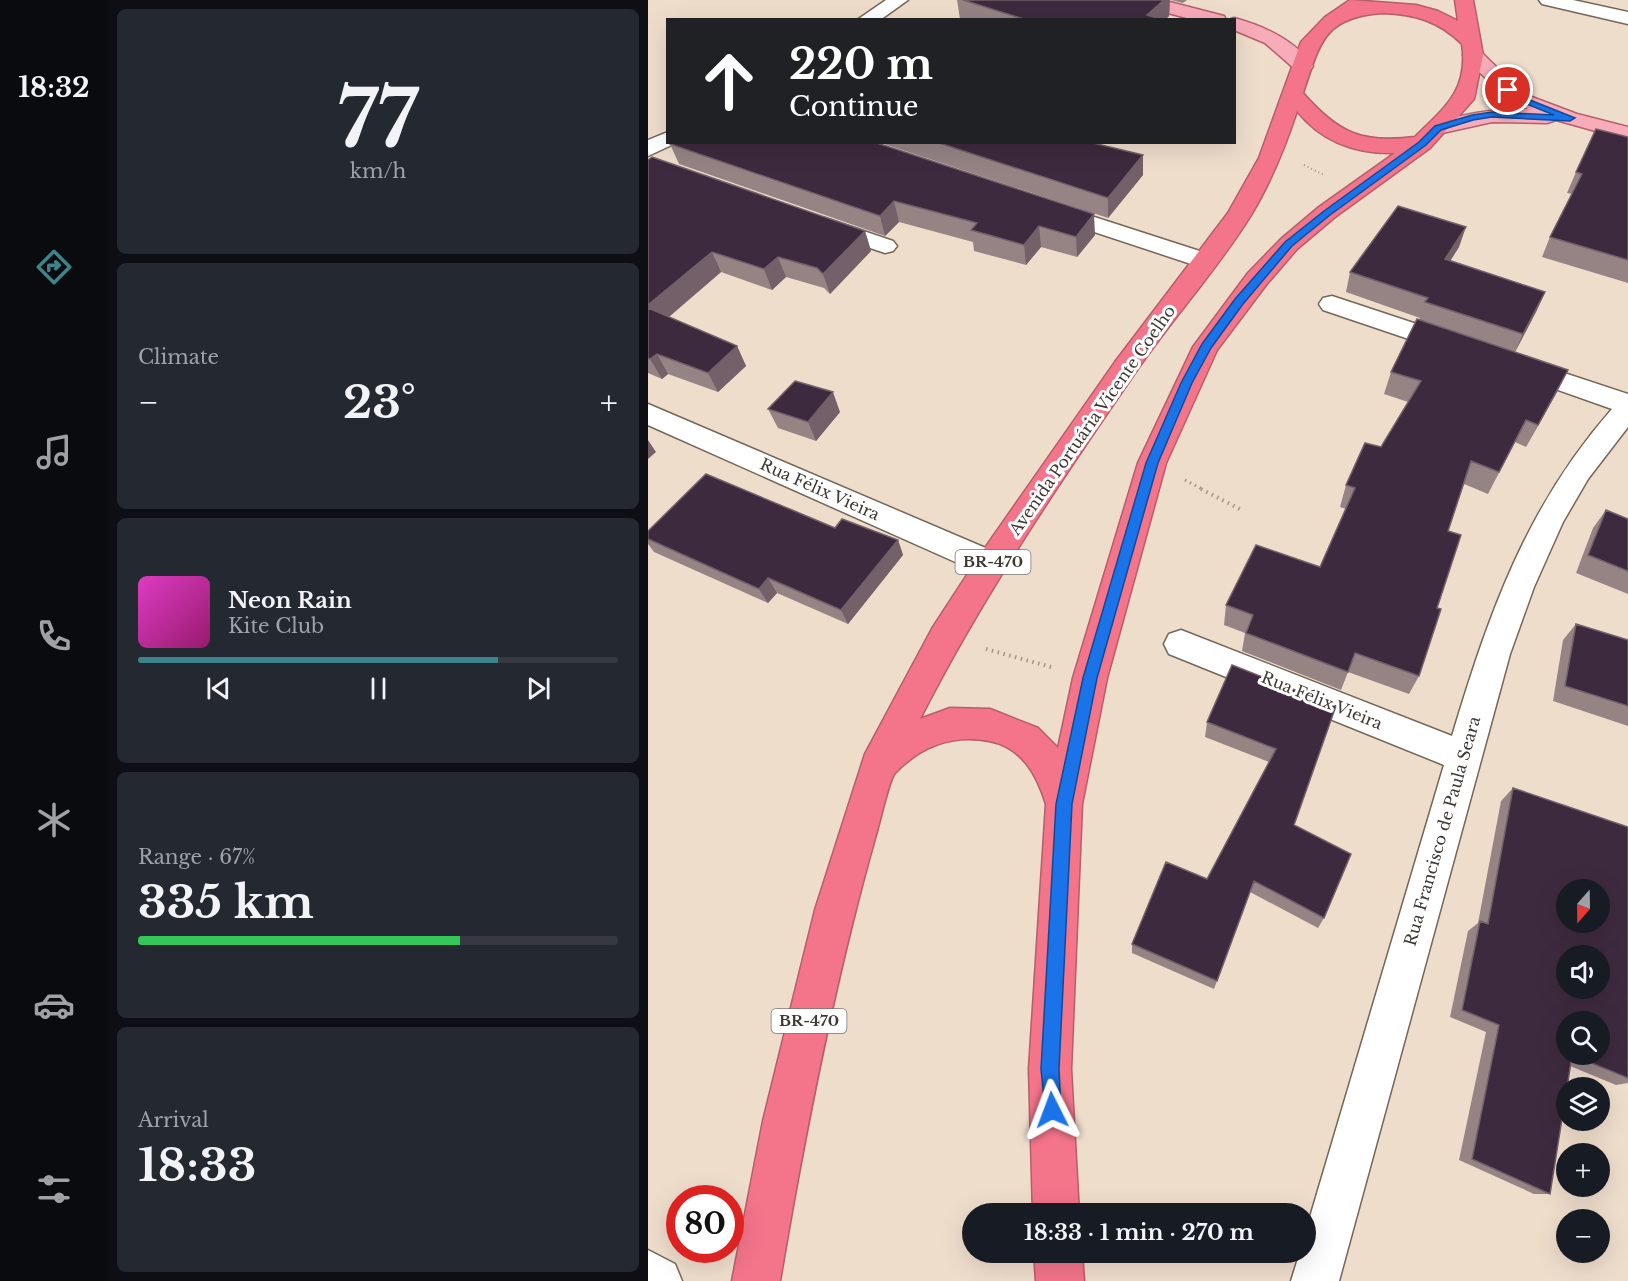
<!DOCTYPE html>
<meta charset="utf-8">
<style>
:root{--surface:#171b24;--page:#242831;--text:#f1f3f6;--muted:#9ea1a6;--line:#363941;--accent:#3c8489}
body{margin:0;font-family:"Libre Baskerville",serif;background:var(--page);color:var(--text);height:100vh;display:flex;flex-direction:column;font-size:22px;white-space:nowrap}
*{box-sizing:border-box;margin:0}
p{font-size:20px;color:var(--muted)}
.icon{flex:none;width:33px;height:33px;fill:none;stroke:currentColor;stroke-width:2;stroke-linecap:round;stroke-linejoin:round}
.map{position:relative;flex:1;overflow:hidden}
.sheet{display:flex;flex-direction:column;gap:9px;padding:9px;background:#0d0f14;width:540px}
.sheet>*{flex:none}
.banner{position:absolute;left:18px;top:18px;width:570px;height:126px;border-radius:0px;box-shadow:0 6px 24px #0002;background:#202124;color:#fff;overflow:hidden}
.needle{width:39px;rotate:200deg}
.fabs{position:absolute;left:908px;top:879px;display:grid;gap:12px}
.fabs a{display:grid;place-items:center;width:54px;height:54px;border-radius:50%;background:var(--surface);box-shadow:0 6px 24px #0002;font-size:30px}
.speed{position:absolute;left:18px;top:1185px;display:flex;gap:12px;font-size:30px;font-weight:700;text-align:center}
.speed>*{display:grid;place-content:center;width:78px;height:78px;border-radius:50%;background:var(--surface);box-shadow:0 6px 24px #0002;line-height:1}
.speed .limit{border:9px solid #d22;background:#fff;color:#111}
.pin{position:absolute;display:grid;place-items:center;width:51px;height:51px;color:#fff;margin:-26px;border:3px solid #fff;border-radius:50%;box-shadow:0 2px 6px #0007}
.me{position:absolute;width:66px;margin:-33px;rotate:357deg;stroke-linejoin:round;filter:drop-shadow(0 0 4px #0008)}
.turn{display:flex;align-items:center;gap:21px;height:126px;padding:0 24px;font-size:27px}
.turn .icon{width:78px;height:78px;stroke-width:2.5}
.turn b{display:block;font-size:42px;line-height:51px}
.big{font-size:45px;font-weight:800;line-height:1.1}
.sheet .tile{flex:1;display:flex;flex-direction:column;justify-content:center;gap:9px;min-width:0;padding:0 21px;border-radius:9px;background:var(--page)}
.sheet .dial{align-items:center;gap:0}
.dial b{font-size:78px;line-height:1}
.song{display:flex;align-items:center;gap:18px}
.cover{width:72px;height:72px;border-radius:9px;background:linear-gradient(135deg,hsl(310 70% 55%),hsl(320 70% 35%))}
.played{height:6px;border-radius:3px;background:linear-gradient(90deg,var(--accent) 75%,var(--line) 75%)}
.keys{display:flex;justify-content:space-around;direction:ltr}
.heat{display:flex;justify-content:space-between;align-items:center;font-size:33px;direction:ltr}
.charge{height:9px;border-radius:4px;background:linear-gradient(90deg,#34c759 67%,var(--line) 0)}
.trip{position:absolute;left:314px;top:1203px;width:354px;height:60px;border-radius:30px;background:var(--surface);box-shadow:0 6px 24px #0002;font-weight:800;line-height:60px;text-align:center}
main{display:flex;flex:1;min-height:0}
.menu{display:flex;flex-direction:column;width:108px;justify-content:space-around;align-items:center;background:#090b0e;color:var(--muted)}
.menu .icon{width:42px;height:42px}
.menu .selected{color:var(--accent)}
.menu b{font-size:27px;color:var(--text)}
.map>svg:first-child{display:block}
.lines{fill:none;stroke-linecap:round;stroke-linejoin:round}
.minor-casing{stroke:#756657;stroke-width:3}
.major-casing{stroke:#b55f6b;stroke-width:3}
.highway-casing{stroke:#b55f6b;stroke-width:3}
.path-far2{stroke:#a39689;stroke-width:2;stroke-dasharray:1 3;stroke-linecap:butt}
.path-far1{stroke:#a39689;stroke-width:3;stroke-dasharray:1.5 4;stroke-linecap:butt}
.path{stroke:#a39689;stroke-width:4;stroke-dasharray:1.5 4.5;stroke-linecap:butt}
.minor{fill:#fff;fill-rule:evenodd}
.major{fill:#f8acb9;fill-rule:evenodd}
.highway{fill:#f4748a;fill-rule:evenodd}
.wall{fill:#968485}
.shaded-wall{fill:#736069}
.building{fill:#3e2a3e;stroke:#736069;stroke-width:1.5;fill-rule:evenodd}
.route{fill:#1a73e8;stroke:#114b97;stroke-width:1.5}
.labels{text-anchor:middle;stroke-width:6;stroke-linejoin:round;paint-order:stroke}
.shield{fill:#fff;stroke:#797470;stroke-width:1.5}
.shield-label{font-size:15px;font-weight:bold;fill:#403932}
.street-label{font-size:16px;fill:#403932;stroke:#fff}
</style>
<main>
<nav class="menu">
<b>18:32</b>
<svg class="icon selected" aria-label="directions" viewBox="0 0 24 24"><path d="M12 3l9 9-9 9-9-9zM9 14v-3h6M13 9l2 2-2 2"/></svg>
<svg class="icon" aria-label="music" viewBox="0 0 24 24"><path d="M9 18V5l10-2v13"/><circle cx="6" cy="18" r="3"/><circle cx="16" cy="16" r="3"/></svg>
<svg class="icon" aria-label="phone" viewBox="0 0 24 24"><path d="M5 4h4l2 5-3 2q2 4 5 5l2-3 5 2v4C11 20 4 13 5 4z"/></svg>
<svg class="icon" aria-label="climate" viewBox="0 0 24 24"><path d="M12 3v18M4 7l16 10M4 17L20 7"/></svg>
<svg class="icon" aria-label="car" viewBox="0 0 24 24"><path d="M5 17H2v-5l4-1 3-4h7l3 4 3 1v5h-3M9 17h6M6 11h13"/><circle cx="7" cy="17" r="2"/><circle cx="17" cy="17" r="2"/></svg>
<svg class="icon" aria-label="filters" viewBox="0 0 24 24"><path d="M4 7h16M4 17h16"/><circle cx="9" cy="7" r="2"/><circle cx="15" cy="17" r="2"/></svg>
</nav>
<section class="sheet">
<div class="tile dial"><b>77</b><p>km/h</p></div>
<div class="tile"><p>Climate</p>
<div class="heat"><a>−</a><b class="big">23°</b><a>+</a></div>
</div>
<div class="tile">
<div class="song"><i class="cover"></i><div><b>Neon Rain</b><p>Kite Club</p></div></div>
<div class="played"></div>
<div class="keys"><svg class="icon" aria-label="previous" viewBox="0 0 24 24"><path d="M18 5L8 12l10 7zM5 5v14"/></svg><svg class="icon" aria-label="pause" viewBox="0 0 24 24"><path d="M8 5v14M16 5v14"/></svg><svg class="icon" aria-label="next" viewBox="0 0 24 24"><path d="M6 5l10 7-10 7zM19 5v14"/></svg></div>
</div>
<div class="tile"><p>Range · 67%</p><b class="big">335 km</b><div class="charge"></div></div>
<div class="tile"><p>Arrival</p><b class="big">18:33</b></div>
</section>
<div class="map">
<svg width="980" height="1281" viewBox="0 0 980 1281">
<rect width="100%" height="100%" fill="#efddcc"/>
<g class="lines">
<g class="minor-casing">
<path id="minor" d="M 238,0 L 260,0 L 232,20 L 209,20 Z
M 891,0 L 925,0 L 980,12 L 980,24 L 894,4 Z
M 20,132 L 20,142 L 28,143 L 0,156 L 0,140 Z
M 403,203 L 567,256 L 570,261 L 567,266 L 558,269 L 549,266 L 395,215 L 391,210 L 395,205 Z
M 177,218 L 245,241 L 249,246 L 245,251 L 237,253 L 169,230 L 165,225 L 169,220 Z
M 684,296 L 814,339 L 818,345 L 814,351 L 805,354 L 675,310 L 671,304 L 675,298 Z
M 871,358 L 980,394 L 980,427 L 940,479 L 915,522 L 886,587 L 862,654 L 691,1281 L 643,1281 L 652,1252 L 657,1252 L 657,1234 L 796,765 L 521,654 L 516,644 L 521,634 L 533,630 L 804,736 C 841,613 878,507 964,409 L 862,373 L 858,367 L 862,361 Z
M 0,404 L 354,555 L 359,564 L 354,573 L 343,577 L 332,573 L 0,425 Z
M 0,1250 L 27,1264 L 34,1281 L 0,1281 Z"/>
</g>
<g class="major-casing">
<path id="major" d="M 484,0 L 514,0 L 576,16 L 578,20 L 546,20 L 487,4 Z
M 586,18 C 616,26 646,39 665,66 L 662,70 L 648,70 L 617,43 L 586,30 L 586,20 L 581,20 Z
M 825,49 L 832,51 L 876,94 L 929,114 L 980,127 L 980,140 L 908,120 L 899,123 L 844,122 L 790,134 L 783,132 L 779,128 L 783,124 C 815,114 846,108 880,109 L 862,102 L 818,59 L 815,55 Z"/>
</g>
<g class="highway-casing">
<path id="highway" d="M 702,0 L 768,5 L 790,11 L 810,21 L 807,0 L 825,0 L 835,55 L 826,99 L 782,148 L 687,217 L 649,249 L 618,285 L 569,350 L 518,463 L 459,678 L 434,804 L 423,1069 L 431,1214 L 385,1214 L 381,1069 L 398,804 C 389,775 374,747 341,741 C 304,734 272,747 247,773 C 241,779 231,826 227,838 C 186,983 157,1132 132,1281 L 84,1281 L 115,1121 L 167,910 L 217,754 L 285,627 L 332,555 L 467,362 L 580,213 L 611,158 L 653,42 L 677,17 ZM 735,13 C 766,14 791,21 814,44 C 821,91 796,108 767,137 C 714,144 690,133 655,93 C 672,43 675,17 735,13 ZM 649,111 C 674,142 708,154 747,153 L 671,207 L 633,239 L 600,273 L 545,347 L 490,463 L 425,678 L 410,748 L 390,728 L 342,709 L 302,708 L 272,719 C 333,599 409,486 485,376 C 521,322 570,269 603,215 C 623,182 637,147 649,111 Z
M 386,1252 L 434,1252 L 436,1281 L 388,1281 Z"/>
</g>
<path class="path-far2" d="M 656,165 L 676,175"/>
<path class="path-far1" d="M 537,480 L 556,490"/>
<path class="path" d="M 553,489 L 592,509
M 338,649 L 403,667"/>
<use href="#minor" class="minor"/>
<use href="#major" class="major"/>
<use href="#highway" class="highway"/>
</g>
<path class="wall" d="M 309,0 L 522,0 L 521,16 L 517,20 L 314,20 L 312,19 Z
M 523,0 L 539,0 L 535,3 Z
M 980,137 L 980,283 L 894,257 L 902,237 L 924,194 L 919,193 L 928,172 Z
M 230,142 L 441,142 L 495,175 L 460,218 Z
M 22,144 L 447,235 L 429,257 L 393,247 L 378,265 L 326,251 L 325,242 L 251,222 L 237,236 L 31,164 Z
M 0,160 L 217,231 L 223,251 L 182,294 L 176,288 L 138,277 L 124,290 L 73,272 L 21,317 L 89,346 L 98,366 L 70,392 L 20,374 L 14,379 L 0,373 Z
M 811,247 L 802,260 L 897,292 L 888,312 L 867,352 L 909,392 L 878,447 L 867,442 L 840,494 L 816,484 L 800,531 L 789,608 L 771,676 L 761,694 L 700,672 L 693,690 L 594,651 L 597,633 L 576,625 L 578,605 L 672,567 L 698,509 L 692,507 L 698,485 L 733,447 L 760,402 L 736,394 L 743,372 L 772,318 L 698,292 L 702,272 Z
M 120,409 L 192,412 L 168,441 L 130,428 Z
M 958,510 L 980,519 L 980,594 L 928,573 L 945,528 Z
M 187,528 L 250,540 L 255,555 L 200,624 L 129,593 L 120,603 L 6,552 L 0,544 L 0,531 Z
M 928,624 L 980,640 L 980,726 L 905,701 L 915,640 Z
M 688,706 L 646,825 L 676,918 L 670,928 L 602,892 L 566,989 L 484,953 L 484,944 L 559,879 L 621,762 L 557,737 L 559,722 Z
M 865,788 L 980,827 L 980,1083 L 968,1085 L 922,1066 L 902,1194 L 886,1194 L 811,1160 L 838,1032 L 802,1017 L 820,931 L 830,923 L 853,801 Z"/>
<path class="shaded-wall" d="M 516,0 L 522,0 L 521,16 L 517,20 L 499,20 L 499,15 Z
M 495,155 L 495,175 L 460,218 L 460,198 Z
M 246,201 L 251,222 L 237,236 L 232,216 Z
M 446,214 L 447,235 L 429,257 L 428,237 Z
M 391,226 L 393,247 L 378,265 L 376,245 Z
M 818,227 L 811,247 L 791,279 L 797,259 Z
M 217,231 L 223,251 L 182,294 L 175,274 Z
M 64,252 L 73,272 L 9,327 L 0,310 L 0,305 Z
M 130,257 L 138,277 L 124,290 L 116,269 Z
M 897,292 L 888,312 L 866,354 L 875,334 Z
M 89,346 L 98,366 L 70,392 L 60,373 Z
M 9,354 L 20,374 L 14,379 L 2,359 Z
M 920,370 L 909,392 L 878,447 Z
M 185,392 L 192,412 L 168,441 L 160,422 Z
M 0,440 L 8,452 L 0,459 Z
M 250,540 L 255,555 L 200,624 L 193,610 Z
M 120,578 L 129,593 L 120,603 L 111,589 Z"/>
<path class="building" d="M 315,0 L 516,0 L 499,15 L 515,20 L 379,20 Z
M 948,129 L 980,137 L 980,260 L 902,237 L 934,174 L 928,172 Z
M 24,142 L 226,142 L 446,214 L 428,237 L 391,226 L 376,245 L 323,230 L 329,223 L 246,201 L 232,216 L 22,144 Z
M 288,142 L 441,142 L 495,155 L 460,198 Z
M 4,157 L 217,231 L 175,274 L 169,268 L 130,257 L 116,269 L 64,252 L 0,305 L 0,160 Z
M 750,206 L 818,227 L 797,259 L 897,292 L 875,334 L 777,302 L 780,298 L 702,272 Z
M 0,308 L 89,346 L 60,373 L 9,354 L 2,359 L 0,358 Z
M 769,319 L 920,370 L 890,425 L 878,420 L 851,472 L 823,461 L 800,531 L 813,535 L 789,608 L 793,609 L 771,676 L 707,653 L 700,672 L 598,633 L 605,615 L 578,605 L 608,545 L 672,567 L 707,488 L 698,485 L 717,443 L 733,447 L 773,381 L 743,372 Z
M 147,381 L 185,392 L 160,422 L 120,409 Z
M 58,474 L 187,528 L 194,519 L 250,540 L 193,610 L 120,578 L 111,589 L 0,539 L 0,531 Z
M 958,510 L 980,519 L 980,571 L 940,555 Z
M 928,624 L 980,640 L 980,706 L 917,686 Z
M 584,665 L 688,706 L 646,825 L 703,854 L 676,918 L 606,881 L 569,981 L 484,944 L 518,862 L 559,879 L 628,749 L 559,722 Z
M 865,788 L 980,827 L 980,1078 L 924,1055 L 919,1088 L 918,1088 L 918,1094 L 902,1194 L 824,1159 L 851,1025 L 814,1010 L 832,921 L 840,924 ZM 918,890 L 951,890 L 951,922 L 918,922 ZM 918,956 L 951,956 L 951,988 L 918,988 ZM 918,1022 L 951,1022 L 951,1054 L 918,1054 Z"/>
<path class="route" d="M 860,87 L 872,96 L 927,118 L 922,121 L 844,117 L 825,120 L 793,130 L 778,145 L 682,215 L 644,246 L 595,304 L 563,348 L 544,383 L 510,463 L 449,678 L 424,804 L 411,1069 L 413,1110 L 410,1117 L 404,1119 L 398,1117 L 393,1069 L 408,804 L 435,678 L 498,463 L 533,383 L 554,344 L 587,299 L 637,242 L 676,211 L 771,142 L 787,126 L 824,115 L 844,112 L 906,115 L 866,99 L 856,90 Z"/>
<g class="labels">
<g class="shield">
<rect x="307.5" y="550" width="75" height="24" rx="4.5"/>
<rect x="123.5" y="1009" width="75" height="24" rx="4.5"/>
</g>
<g class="shield-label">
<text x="345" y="567">BR-470</text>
<text x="161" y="1026">BR-470</text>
</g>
<g class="street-label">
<text transform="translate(444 420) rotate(-55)" y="6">Avenida Portuária Vicente Coelho</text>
<text transform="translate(172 489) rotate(24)" y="6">Rua Félix Vieira</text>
<text transform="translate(674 700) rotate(22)" y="6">Rua Félix Vieira</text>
<text transform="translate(794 831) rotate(-74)" y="6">Rua Francisco de Paula Seara</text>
</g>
</g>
</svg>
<div class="fabs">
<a><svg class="needle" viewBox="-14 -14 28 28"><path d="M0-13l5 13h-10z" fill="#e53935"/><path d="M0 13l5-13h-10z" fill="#9ea1a6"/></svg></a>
<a><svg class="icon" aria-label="sound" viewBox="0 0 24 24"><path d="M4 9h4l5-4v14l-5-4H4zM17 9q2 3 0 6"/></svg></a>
<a><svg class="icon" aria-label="search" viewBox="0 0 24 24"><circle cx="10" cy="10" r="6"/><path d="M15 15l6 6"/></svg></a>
<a><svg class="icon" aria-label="layers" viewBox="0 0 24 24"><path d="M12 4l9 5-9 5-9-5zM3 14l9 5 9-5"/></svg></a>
<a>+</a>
<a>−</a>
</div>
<div class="speed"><div class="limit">80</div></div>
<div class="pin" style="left:860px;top:90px;background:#d93025"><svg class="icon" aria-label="arrive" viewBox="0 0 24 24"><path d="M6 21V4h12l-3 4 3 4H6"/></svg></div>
<svg class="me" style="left:404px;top:1110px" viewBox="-20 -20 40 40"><path d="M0-17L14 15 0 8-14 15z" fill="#1a73e8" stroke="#fff" stroke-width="4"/></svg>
<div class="trip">18:33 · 1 min · 270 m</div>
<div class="banner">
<div class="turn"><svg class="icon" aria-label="ahead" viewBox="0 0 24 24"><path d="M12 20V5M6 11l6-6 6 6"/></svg><div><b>220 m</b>Continue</div></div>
</div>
</div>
</main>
